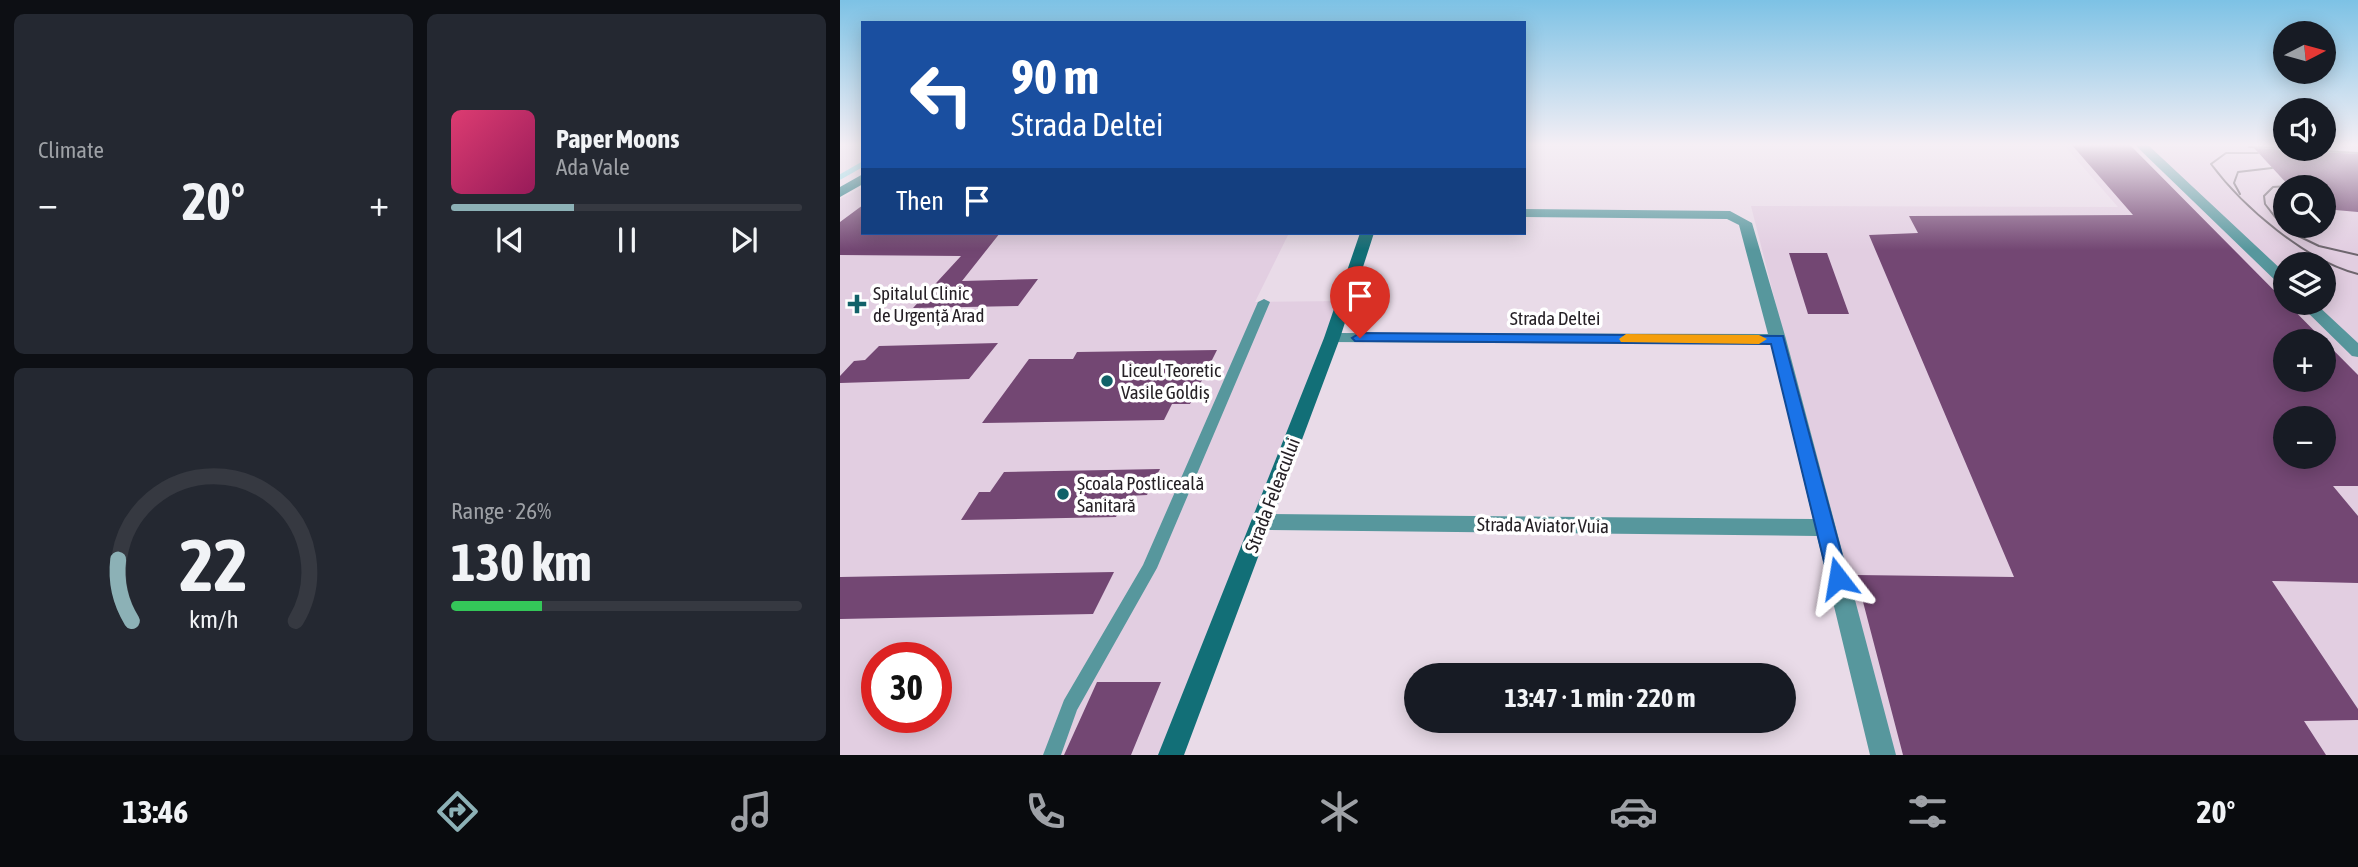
<!DOCTYPE html>
<meta charset="utf-8">
<style>
:root{--surface:#171b24;--page:#242831;--text:#f1f3f6;--muted:#9ea1a6;--line:#363941;--accent:#8cb1b6}
body{margin:0;font-family:"Asap Condensed",sans-serif;background:var(--page);color:var(--text);height:100vh;display:flex;flex-direction:column;font-size:26px;white-space:nowrap}
*{box-sizing:border-box;margin:0}
p{font-size:23px;color:var(--muted)}
.icon{flex:none;width:38px;height:38px;fill:none;stroke:currentColor;stroke-width:2;stroke-linecap:round;stroke-linejoin:round}
.map{position:relative;flex:1;overflow:hidden}
.drawer{display:flex;flex-direction:column;gap:14px;padding:14px;background:#0d0f14;width:840px}
.drawer>*{flex:none}
.top-card{position:absolute;left:21px;top:21px;width:665px;height:214px;border-radius:0px;box-shadow:0 4px 18px #0003;background:#1a4fa0;color:#fff;overflow:hidden}
.needle{width:46px;rotate:84deg}
.buttons{position:absolute;left:1433px;top:21px;display:grid;gap:14px}
.buttons a{display:grid;place-items:center;width:63px;height:63px;border-radius:50%;background:var(--surface);box-shadow:0 4px 18px #0003;font-size:35px}
.speed{position:absolute;left:21px;top:642px;display:flex;gap:14px;font-size:35px;font-weight:700;text-align:center}
.speed>*{display:grid;place-content:center;width:91px;height:91px;border-radius:50%;background:var(--surface);box-shadow:0 4px 18px #0003;line-height:1}
.speed .limit{border:10px solid #d22;background:#fff;color:#111}
.pin{position:absolute;display:grid;place-items:center;width:60px;height:60px;color:#fff;margin:-72px -30px;border-radius:50% 50% 50% 0;rotate:-45deg;box-shadow:0 0 7px #0007}
.pin .icon{rotate:45deg}
.me{position:absolute;width:77px;margin:-38px;rotate:346deg;stroke-linejoin:round;filter:drop-shadow(0 0 5px #0008)}
.turn{display:flex;align-items:center;gap:24px;height:147px;padding:0 35px;font-size:32px}
.turn .icon{width:91px;height:91px;stroke-width:2.5}
.turn b{display:block;font-size:49px;line-height:60px}
.then{display:flex;align-items:center;height:66px;padding:0 35px;background:#0003;gap:14px;font-size:26px}
.big{font-size:52px;font-weight:700;line-height:1.1}
.drawer .widget{flex:1;display:flex;flex-direction:column;justify-content:center;gap:10px;min-width:0;padding:0 24px;border-radius:10px;background:var(--page)}
.drawer .dial{align-items:center;gap:0}
.dial svg{height:182px;overflow:visible;fill:none;stroke:var(--line);stroke-width:7;stroke-linecap:round;text-anchor:middle}
.dial text{fill:var(--text);stroke:none}
.song{display:flex;align-items:center;gap:21px}
.cover{width:84px;height:84px;border-radius:10px;background:linear-gradient(135deg,hsl(340 70% 55%),hsl(330 70% 35%))}
.played{height:7px;border-radius:4px;background:linear-gradient(90deg,var(--accent) 35%,var(--line) 35%)}
.keys{display:flex;justify-content:space-around;direction:ltr}
.heat{display:flex;justify-content:space-between;align-items:center;font-size:38px;direction:ltr}
.charge{height:10px;border-radius:5px;background:linear-gradient(90deg,#34c759 26%,var(--line) 0)}
.drawer .tiles{flex:1;display:grid;gap:14px;grid-template-columns:repeat(2,1fr)}
.trip{position:absolute;left:564px;top:663px;width:392px;height:70px;border-radius:35px;background:var(--surface);box-shadow:0 4px 18px #0003;font-weight:700;line-height:70px;text-align:center}
.menu{display:flex;height:112px;justify-content:space-around;align-items:center;background:#090b0e;color:var(--muted)}
.menu .icon{width:49px;height:49px}
.menu .current{color:var(--accent)}
.menu b{font-size:32px;color:var(--text)}
main{display:flex;flex:1;min-height:0}
.map>svg:first-child{display:block}
.built{fill:#e2cee1;fill-rule:evenodd}
.lines{fill:none;stroke-linecap:round;stroke-linejoin:round}
.stream{stroke:#7ed7e0;stroke-width:5}
.building{fill:#734773;fill-rule:evenodd}
.lane{fill:#57979d;fill-rule:evenodd}
.street{fill:#57979d;fill-rule:evenodd}
.secondary{fill:#126f77;fill-rule:evenodd}
.tram{stroke:#6e666e;stroke-width:2}
.route{fill:#1a73e8;stroke:#114b97;stroke-width:2}
.slow{fill:#f59e0b}
.poi-dot{fill:#116168;stroke:#fff;stroke-width:2.5}
.labels{text-anchor:middle;stroke-width:7;stroke-linejoin:round;paint-order:stroke}
.poi-label{font-size:19px;fill:#262126;stroke:#fff;text-anchor:start}
.street-label{font-size:19px;fill:#262126;stroke:#fff}
</style>
<main>
<section class="drawer">
<div class="tiles">
<div class="widget"><p>Climate</p>
<div class="heat"><a>−</a><b class="big">20°</b><a>+</a></div>
</div>
<div class="widget">
<div class="song"><i class="cover"></i><div><b>Paper Moons</b><p>Ada Vale</p></div></div>
<div class="played"></div>
<div class="keys"><svg class="icon" aria-label="previous" viewBox="0 0 24 24"><path d="M18 5L8 12l10 7zM5 5v14"/></svg><svg class="icon" aria-label="pause" viewBox="0 0 24 24"><path d="M8 5v14M16 5v14"/></svg><svg class="icon" aria-label="next" viewBox="0 0 24 24"><path d="M6 5l10 7-10 7zM19 5v14"/></svg></div>
</div>
<div class="widget dial"><svg viewBox="0 0 100 80">
<path d="M14 69A42 42 0 1 1 86 69"/>
<path d="M14 69A42 42 0 0 1 8 42" stroke="#8cb1b6"/>
<text x="50" y="56" font-size="32" font-weight="700">22</text>
<text x="50" y="72" font-size="11">km/h</text>
</svg></div>
<div class="widget"><p>Range · 26%</p><b class="big">130 km</b><div class="charge"></div></div>
</div>
</section>
<div class="map">
<svg width="1518" height="755" viewBox="0 0 1518 755">
<rect width="100%" height="100%" fill="#e9dbe8"/>
<path class="built" d="M 1223,144 L 1445,144 L 1446,149 L 1484,149 L 1484,144 L 1518,144 L 1518,755 L 1050,755 L 911,206 L 1278,207 ZM 1446,187 L 1484,187 L 1484,226 L 1446,226 ZM 1446,264 L 1484,264 L 1484,303 L 1446,303 ZM 1446,341 L 1484,341 L 1484,380 L 1446,380 ZM 1446,418 L 1484,418 L 1484,457 L 1446,457 Z
M 23,187 L 23,233 L 449,233 L 415,302 L 504,301 L 330,755 L 0,755 L 0,199 ZM 37,658 L 96,658 L 96,718 L 37,718 Z"/>
<g class="lines">
<path class="stream" d="M 0,177 L 23,164"/>
</g>
<path class="building" d="M 1231,144 L 1289,144 L 1518,375 L 1518,486 L 1493,486 L 1518,516 L 1518,583 L 1432,581 L 1518,709 L 1518,720 L 1464,721 L 1486,755 L 1063,755 L 1016,575 L 1174,577 L 1029,235 L 1078,233 L 1069,216 L 1293,215 ZM 1446,341 L 1484,341 L 1484,380 L 1446,380 ZM 1446,418 L 1484,418 L 1484,457 L 1446,457 Z
M 1414,148 L 1518,154 L 1518,212 L 1484,209 L 1484,187 L 1450,187 Z
M 23,205 L 23,233 L 160,233 L 122,281 L 198,279 L 178,306 L 73,308 L 121,256 L 0,255 L 0,222 Z
M 949,253 L 987,253 L 1009,314 L 968,314 Z
M 158,343 L 129,379 L 0,383 L 0,376 L 14,361 L 25,360 L 39,346 Z
M 377,350 L 350,404 L 332,404 L 324,420 L 142,423 L 189,359 L 233,359 L 237,352 Z
M 320,469 L 307,495 L 287,496 L 276,517 L 121,520 L 139,492 L 150,492 L 164,472 Z
M 274,572 L 253,614 L 0,619 L 0,577 Z
M 257,682 L 321,682 L 291,755 L 224,755 Z"/>
<g class="lines">
<path class="lane" d="M 424,299 L 430,302 L 317,568 L 237,710 L 221,755 L 203,755 L 224,700 L 303,565 L 418,302 Z"/>
<path class="street" d="M 1294,144 L 1307,144 L 1446,274 L 1446,287 L 1441,286 Z
M 684,209 L 890,211 L 912,223 L 946,339 L 1056,755 L 1030,755 L 977,536 L 421,530 L 414,528 L 411,522 L 414,516 L 421,514 L 973,519 L 931,344 L 486,342 L 484,338 L 492,333 L 928,334 L 899,225 L 887,219 L 684,217 Z
M 1458,303 L 1475,303 L 1518,343 L 1518,357 L 1512,356 Z"/>
<path class="secondary" d="M 23,174 L 23,184 L 0,197 L 0,187 Z
M 520,233 L 534,233 L 500,338 L 344,755 L 318,755 L 484,338 Z"/>
<path class="tram" d="M 1409,147 L 1446,148
M 1451,149 L 1518,153
M 1418,153 L 1386,153 L 1371,164 C 1403,207 1466,261 1518,274
M 1400,194 L 1394,183 L 1398,172 L 1432,168
M 1435,217 L 1425,204 L 1424,196 L 1433,187 L 1448,186
M 1452,233 L 1479,246 L 1518,255"/>
</g>
<linearGradient id="sky" x2="0" y2="1"><stop stop-color="#7dc2e5"/><stop offset="0.58" stop-color="#f5eff5"/><stop offset="1" stop-color="#f5eff5" stop-opacity="0"/></linearGradient>
<rect width="1518" height="250" fill="url(#sky)"/>
<path class="route" d="M 520,333 L 943,336 L 1008,578 L 1005,584 L 998,587 L 991,584 L 988,578 L 931,344 L 515,341 L 512,338 Z"/>
<path class="slow" d="M 786,334 L 919,335 L 927,339 L 919,344 L 781,342 L 779,339 Z"/>
<g class="poi-dot">
<path d="M13.5 293.5h7v7h7v7h-7v7h-7v-7h-7v-7h7z"/>
<circle cx="267" cy="381" r="7"/>
<circle cx="223" cy="494" r="7"/>
</g>
<g class="labels">
<g class="poi-label">
<text x="33" y="300">Spitalul Clinic<tspan x="33" dy="22">de Urgență Arad</tspan></text>
<text x="281" y="377">Liceul Teoretic<tspan x="281" dy="22">Vasile Goldiș</tspan></text>
<text x="237" y="490">Școala Postliceală<tspan x="237" dy="22">Sanitară</tspan></text>
</g>
<g class="street-label">
<text x="715" y="325">Strada Deltei</text>
<text transform="translate(432 495) rotate(-69)" y="7">Strada Feleacului</text>
<text transform="translate(703 525) rotate(1)" y="7">Strada Aviator Vuia</text>
</g>
</g>
</svg>
<div class="buttons">
<a><svg class="needle" viewBox="-14 -14 28 28"><path d="M0-13l5 13h-10z" fill="#e53935"/><path d="M0 13l5-13h-10z" fill="#9ea1a6"/></svg></a>
<a><svg class="icon" aria-label="sound" viewBox="0 0 24 24"><path d="M4 9h4l5-4v14l-5-4H4zM17 9q2 3 0 6"/></svg></a>
<a><svg class="icon" aria-label="search" viewBox="0 0 24 24"><circle cx="10" cy="10" r="6"/><path d="M15 15l6 6"/></svg></a>
<a><svg class="icon" aria-label="layers" viewBox="0 0 24 24"><path d="M12 4l9 5-9 5-9-5zM3 14l9 5 9-5"/></svg></a>
<a>+</a>
<a>−</a>
</div>
<div class="speed"><div class="limit">30</div></div>
<div class="pin" style="left:520px;top:338px;background:#d93025"><svg class="icon" aria-label="arrive" viewBox="0 0 24 24"><path d="M6 21V4h12l-3 4 3 4H6"/></svg></div>
<svg class="me" style="left:998px;top:578px" viewBox="-20 -20 40 40"><path d="M0-17L14 15 0 8-14 15z" fill="#1a73e8" stroke="#fff" stroke-width="4"/></svg>
<div class="trip">13:47 · 1 min · 220 m</div>
<div class="top-card">
<div class="turn"><svg class="icon" aria-label="left" viewBox="0 0 24 24"><path d="M17 20v-9H6M10 6l-5 5 5 5"/></svg><div><b>90 m</b>Strada Deltei</div></div>
<div class="then">Then<svg class="icon" aria-label="arrive" viewBox="0 0 24 24"><path d="M6 21V4h12l-3 4 3 4H6"/></svg></div>
</div>
</div>
</main>
<nav class="menu">
<b>13:46</b>
<svg class="icon current" aria-label="directions" viewBox="0 0 24 24"><path d="M12 3l9 9-9 9-9-9zM9 14v-3h6M13 9l2 2-2 2"/></svg>
<svg class="icon" aria-label="music" viewBox="0 0 24 24"><path d="M9 18V5l10-2v13"/><circle cx="6" cy="18" r="3"/><circle cx="16" cy="16" r="3"/></svg>
<svg class="icon" aria-label="phone" viewBox="0 0 24 24"><path d="M5 4h4l2 5-3 2q2 4 5 5l2-3 5 2v4C11 20 4 13 5 4z"/></svg>
<svg class="icon" aria-label="climate" viewBox="0 0 24 24"><path d="M12 3v18M4 7l16 10M4 17L20 7"/></svg>
<svg class="icon" aria-label="car" viewBox="0 0 24 24"><path d="M5 17H2v-5l4-1 3-4h7l3 4 3 1v5h-3M9 17h6M6 11h13"/><circle cx="7" cy="17" r="2"/><circle cx="17" cy="17" r="2"/></svg>
<svg class="icon" aria-label="filters" viewBox="0 0 24 24"><path d="M4 7h16M4 17h16"/><circle cx="9" cy="7" r="2"/><circle cx="15" cy="17" r="2"/></svg>
<b>20°</b>
</nav>
